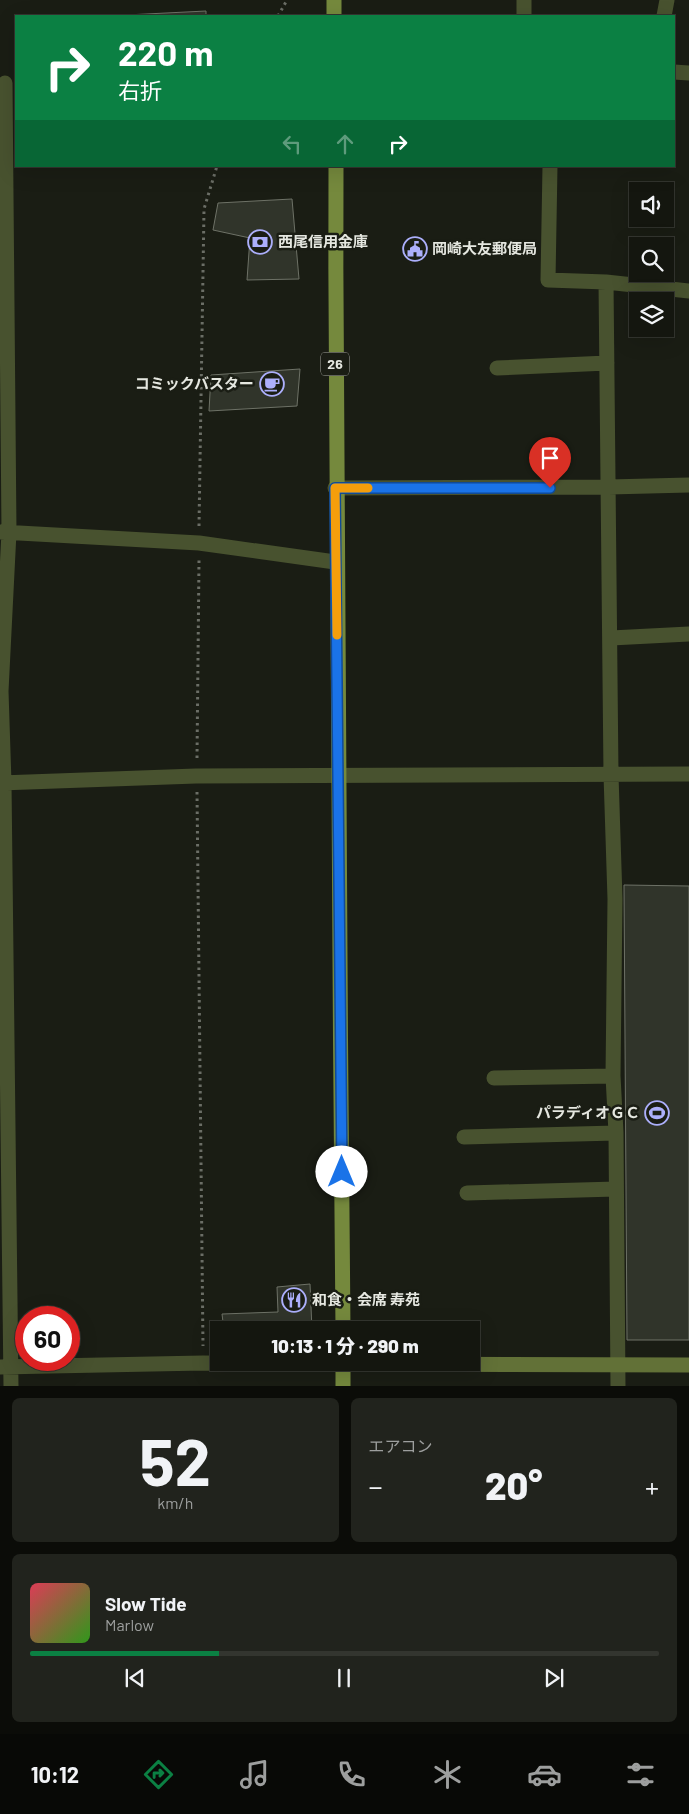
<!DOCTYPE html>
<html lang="ja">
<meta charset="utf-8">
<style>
:root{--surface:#14160f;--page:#21231d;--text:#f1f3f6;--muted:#9d9f9e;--line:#33352f;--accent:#0b8043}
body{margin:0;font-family:Barlow,"Noto Sans JP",sans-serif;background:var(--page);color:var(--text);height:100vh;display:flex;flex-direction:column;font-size:19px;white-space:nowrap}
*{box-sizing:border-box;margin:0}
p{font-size:16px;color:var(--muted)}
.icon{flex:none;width:28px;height:28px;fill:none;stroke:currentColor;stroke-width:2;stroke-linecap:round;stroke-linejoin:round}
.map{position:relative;height:1386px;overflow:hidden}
.panel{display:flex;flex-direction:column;gap:12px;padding:12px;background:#0b0c08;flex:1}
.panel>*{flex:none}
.top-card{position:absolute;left:15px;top:15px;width:660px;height:152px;border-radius:0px;box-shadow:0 5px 20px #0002,0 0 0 1px var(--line);background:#0b8043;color:#fff;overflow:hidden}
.buttons{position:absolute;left:629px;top:182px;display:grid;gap:10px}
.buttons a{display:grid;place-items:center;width:45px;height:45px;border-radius:0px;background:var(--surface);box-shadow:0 5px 20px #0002,0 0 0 1px var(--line);font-size:25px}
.speed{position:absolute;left:15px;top:1306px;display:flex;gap:10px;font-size:25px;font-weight:700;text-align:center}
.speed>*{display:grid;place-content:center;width:65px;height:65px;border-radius:50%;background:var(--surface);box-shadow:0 5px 20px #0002,0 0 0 1px var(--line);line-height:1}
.speed .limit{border:8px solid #d22;background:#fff;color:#111}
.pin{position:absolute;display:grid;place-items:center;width:42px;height:42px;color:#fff;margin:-51px -21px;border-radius:50% 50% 50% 0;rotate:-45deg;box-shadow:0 0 5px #0007}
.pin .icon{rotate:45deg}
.me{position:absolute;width:55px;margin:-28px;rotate:0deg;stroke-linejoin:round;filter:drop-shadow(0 0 4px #0008)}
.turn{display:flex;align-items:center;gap:18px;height:105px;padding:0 20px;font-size:22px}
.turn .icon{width:65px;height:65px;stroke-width:2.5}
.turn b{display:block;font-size:35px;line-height:42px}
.lanes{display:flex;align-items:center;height:48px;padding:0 20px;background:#0003;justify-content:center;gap:25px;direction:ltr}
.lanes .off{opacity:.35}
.big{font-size:38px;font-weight:800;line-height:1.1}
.panel .widget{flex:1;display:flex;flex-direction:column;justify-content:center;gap:8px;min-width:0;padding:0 18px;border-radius:8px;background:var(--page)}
.panel .dial{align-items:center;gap:0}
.dial b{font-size:65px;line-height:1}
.song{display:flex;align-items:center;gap:15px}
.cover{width:60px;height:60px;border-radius:8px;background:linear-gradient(135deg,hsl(350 70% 55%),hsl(110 70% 35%))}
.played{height:5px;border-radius:2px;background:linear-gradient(90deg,var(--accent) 30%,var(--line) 30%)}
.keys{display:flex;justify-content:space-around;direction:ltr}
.heat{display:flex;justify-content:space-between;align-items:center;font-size:28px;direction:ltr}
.panel .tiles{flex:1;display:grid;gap:12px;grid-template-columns:1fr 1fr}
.widget:last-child{grid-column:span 2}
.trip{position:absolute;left:210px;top:1321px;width:270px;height:50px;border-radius:0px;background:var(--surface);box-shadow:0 5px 20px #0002,0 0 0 1px var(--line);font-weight:800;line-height:50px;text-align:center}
.menu{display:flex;height:80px;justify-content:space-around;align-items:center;background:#080906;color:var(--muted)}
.menu .icon{width:35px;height:35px}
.menu .current{color:var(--accent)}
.menu b{font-size:22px;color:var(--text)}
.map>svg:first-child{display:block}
.building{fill:#30342a;stroke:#6e7267}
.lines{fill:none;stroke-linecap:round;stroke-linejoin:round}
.path{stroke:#6b6e66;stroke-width:3;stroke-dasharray:2.5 4;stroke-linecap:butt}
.street{stroke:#48522f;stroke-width:15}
.secondary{stroke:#627137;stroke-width:15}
.primary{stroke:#75893d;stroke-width:15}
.route-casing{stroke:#114b97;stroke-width:12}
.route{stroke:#1a73e8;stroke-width:9}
.slow{stroke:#f59e0b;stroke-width:9}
.labels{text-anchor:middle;stroke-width:5;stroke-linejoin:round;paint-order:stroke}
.shield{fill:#1a1d14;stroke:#a8aaa3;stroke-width:1}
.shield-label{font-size:14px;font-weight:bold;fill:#e5e7e0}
.poi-label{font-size:15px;font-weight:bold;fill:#e5e7e0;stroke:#1a1d14;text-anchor:start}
</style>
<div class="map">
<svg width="689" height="1387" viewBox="0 0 689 1387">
<rect width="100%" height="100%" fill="#1a1d14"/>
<path class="building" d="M 206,11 L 206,16 L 126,16 L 126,15 Z
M 292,199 L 299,279 L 247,280 L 250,238 L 213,230 L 218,203 Z
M 300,369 L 297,406 L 209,411 L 211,375 Z
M 624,885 L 689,886 L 689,1340 L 627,1340 Z
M 310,1284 L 312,1330 L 224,1330 L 222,1314 L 278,1312 L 277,1287 Z"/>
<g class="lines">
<path class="path" d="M 278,16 L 287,0
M 199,526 L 204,209 L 217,166
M 197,758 L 199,560
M 197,792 L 203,1346"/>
<path class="street" d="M 524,0 L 524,16
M 664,16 L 667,0
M 674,72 L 689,73
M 5,83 L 9,532 L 1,691 L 4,783 L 11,1387
M 550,166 L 548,280 L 606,282 L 689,291
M 606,282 L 611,775 L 615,899 L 613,1076 L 616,1133 L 618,1387
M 497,368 L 607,363
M 335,488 L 609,487 L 689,485
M 1,532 L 199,543 L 335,562
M 611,638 L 689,634
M 0,783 L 196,776 L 689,774
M 494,1078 L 613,1076
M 464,1137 L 616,1133
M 467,1193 L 616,1189
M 0,1367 L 203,1363 L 343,1364"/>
<path class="secondary" d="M 343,1364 L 689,1365"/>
<path class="primary" d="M 334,0 L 334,16
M 336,166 C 335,554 340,942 343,1330
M 343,1362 L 343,1387"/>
</g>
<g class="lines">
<g class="route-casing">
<path id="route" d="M 342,1172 L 335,488 L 550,488"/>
</g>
<use href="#route" class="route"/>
<path class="slow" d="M 337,635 L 335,488 L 368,488"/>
</g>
<defs>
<g id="bank-ring" transform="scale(1.25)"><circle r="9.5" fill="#1a1d14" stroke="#acaffb" stroke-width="1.5"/><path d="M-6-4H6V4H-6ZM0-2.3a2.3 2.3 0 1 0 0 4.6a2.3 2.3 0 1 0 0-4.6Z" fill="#acaffb"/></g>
<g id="civic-ring" transform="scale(1.25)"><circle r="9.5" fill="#1a1d14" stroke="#acaffb" stroke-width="1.5"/><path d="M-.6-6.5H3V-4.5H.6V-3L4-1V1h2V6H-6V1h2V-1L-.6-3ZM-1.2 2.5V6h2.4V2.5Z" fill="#acaffb"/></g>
<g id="cafe-ring" transform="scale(1.25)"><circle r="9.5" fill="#1a1d14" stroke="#acaffb" stroke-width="1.5"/><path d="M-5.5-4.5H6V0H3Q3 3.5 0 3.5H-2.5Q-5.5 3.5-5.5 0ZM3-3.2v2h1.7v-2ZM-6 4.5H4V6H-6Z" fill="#acaffb"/></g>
<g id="stadium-ring" transform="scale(1.25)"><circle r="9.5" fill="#1a1d14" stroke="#acaffb" stroke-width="1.5"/><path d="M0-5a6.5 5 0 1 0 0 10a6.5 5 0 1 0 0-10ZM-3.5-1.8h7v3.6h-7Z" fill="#acaffb"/></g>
<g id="restaurant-ring" transform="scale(1.25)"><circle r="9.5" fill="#1a1d14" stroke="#acaffb" stroke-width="1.5"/><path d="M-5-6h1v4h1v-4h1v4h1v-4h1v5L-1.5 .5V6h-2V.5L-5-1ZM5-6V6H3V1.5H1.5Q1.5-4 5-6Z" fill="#acaffb"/></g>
</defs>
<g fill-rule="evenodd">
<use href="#bank-ring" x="260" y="242"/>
<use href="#civic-ring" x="415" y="249"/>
<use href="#cafe-ring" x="272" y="384"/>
<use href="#stadium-ring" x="657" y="1113"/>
<use href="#restaurant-ring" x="294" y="1300"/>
</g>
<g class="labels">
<rect class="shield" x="321" y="352.5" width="28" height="23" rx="4"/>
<g class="shield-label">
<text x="335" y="369">26</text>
</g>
<g class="poi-label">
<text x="278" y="247">西尾信用金庫</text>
<text x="432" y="254">岡崎大友郵便局</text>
<text x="254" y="389" text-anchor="end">コミックバスター</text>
<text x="640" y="1118" text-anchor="end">パラディオＧＣ</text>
<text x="312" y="1305">和食・会席 寿苑</text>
</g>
</g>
</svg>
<div class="buttons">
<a><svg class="icon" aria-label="sound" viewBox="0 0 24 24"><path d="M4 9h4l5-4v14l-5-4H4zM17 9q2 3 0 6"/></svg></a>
<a><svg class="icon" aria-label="search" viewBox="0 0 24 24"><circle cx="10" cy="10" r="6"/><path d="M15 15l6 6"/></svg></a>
<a><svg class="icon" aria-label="layers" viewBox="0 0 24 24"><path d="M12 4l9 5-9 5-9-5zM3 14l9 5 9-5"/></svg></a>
</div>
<div class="speed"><div class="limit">60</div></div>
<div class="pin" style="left:550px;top:488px;background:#d93025"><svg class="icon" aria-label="arrive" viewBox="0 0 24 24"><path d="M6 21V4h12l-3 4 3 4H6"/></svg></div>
<svg class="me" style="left:342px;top:1172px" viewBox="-20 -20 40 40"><circle r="19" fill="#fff"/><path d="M0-13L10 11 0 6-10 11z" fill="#1a73e8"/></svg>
<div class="trip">10:13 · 1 分 · 290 m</div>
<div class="top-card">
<div class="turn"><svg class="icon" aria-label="right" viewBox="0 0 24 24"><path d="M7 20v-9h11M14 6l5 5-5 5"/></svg><div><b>220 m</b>右折</div></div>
<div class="lanes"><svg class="icon off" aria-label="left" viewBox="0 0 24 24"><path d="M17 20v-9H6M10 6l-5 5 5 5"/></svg><svg class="icon off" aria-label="ahead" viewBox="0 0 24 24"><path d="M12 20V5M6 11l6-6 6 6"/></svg><svg class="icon" aria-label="right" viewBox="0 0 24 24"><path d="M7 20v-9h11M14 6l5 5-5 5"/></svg></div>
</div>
</div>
<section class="panel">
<div class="tiles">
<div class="widget dial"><b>52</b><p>km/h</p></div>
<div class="widget"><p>エアコン</p>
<div class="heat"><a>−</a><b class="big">20°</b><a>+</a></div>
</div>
<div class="widget">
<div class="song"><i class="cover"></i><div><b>Slow Tide</b><p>Marlow</p></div></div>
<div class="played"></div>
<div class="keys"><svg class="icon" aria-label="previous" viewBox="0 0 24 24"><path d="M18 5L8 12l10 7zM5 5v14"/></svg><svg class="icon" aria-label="pause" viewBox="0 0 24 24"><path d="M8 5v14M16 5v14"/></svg><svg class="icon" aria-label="next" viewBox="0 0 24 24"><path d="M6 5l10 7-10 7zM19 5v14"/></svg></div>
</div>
</div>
</section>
<nav class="menu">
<b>10:12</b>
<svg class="icon current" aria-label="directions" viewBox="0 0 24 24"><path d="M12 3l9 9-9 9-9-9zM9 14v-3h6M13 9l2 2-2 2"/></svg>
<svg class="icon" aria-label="music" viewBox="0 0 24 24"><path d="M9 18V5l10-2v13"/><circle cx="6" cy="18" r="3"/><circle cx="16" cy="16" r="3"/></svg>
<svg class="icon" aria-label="phone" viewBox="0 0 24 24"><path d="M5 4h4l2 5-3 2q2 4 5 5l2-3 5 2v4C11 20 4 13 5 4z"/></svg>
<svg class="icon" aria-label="climate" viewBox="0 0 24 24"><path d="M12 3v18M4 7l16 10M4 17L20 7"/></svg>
<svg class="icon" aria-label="car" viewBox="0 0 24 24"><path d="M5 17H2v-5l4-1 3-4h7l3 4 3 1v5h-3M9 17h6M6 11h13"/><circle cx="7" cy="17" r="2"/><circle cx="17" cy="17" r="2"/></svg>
<svg class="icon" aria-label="filters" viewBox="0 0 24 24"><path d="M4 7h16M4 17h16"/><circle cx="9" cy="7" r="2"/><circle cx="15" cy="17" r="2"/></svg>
</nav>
